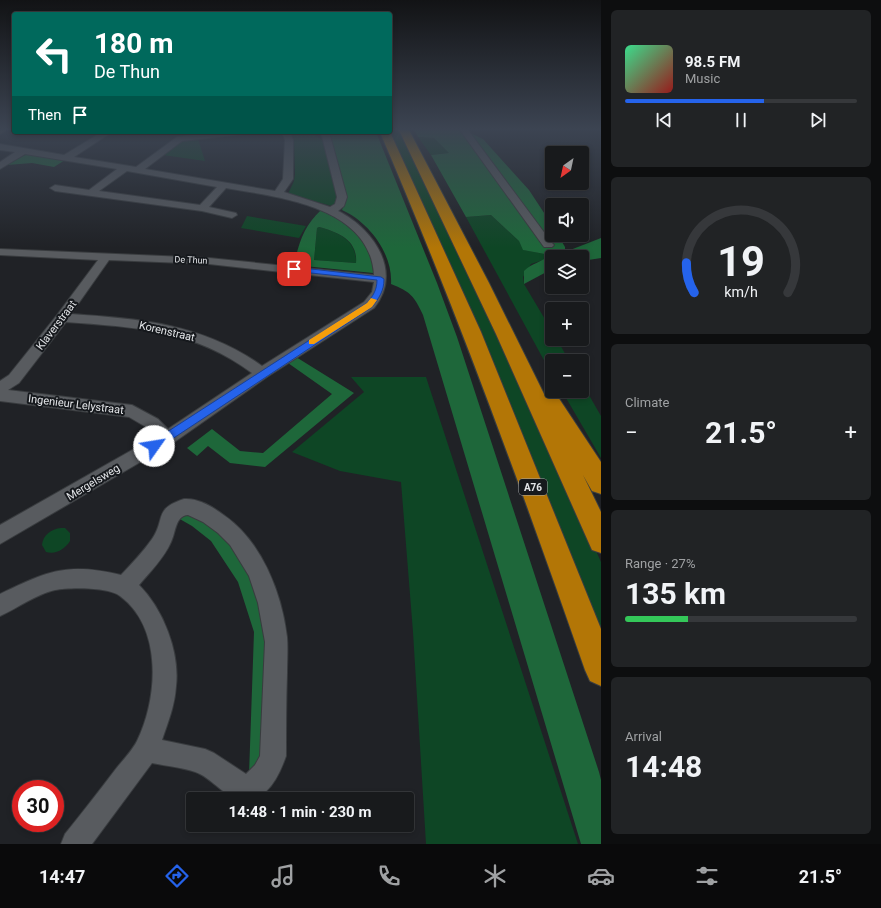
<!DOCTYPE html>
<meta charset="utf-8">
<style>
:root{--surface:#181a1c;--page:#212325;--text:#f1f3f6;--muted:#9fa1a3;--line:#36383b;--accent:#2563eb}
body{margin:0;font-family:Roboto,sans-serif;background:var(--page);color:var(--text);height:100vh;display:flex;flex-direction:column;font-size:15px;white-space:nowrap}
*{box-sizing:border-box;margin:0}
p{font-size:13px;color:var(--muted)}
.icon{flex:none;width:22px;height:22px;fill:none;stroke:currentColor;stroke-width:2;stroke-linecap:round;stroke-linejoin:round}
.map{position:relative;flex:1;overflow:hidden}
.side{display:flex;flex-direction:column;gap:10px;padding:10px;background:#0d0e0f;width:280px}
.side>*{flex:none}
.guide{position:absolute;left:12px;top:12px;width:380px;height:122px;border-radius:4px;box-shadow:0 2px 6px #0003,0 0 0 1px var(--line);background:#00695c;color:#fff;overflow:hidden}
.needle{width:26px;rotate:213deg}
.tools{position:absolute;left:545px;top:146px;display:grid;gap:8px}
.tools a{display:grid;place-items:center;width:44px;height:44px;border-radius:4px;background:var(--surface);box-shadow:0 2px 6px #0003,0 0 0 1px var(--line);font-size:20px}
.speed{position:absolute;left:12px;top:780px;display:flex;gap:8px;font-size:20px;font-weight:700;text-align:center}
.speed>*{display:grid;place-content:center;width:52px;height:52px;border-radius:50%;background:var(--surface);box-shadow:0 2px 6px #0003,0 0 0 1px var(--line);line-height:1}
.speed .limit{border:6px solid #d22;background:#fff;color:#111}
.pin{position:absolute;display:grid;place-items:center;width:34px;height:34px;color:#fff;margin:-17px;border-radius:8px;box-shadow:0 2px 6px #0006}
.me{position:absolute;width:44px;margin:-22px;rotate:58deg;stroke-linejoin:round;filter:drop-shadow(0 0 3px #0008)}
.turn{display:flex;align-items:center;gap:14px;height:84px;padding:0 16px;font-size:18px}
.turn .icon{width:52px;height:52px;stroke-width:2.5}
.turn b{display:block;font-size:28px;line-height:34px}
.then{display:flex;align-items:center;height:38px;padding:0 16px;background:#0003;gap:8px;font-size:15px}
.big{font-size:30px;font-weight:700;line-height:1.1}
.side .card{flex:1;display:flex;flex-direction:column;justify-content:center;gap:6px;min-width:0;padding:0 14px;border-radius:6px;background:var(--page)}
.side .dial{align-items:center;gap:0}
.dial svg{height:104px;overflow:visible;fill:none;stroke:var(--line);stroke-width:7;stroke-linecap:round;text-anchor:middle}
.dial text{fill:var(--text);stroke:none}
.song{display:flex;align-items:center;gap:12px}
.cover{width:48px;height:48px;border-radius:6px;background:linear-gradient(135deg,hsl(150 70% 55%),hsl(0 70% 35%))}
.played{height:4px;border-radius:2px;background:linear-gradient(90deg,var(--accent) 60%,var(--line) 60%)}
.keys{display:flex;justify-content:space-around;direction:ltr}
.heat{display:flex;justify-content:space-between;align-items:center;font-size:22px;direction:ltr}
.charge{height:6px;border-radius:3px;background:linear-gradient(90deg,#34c759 27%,var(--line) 0)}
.trip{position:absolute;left:186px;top:792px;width:228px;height:40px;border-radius:4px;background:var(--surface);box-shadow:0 2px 6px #0003,0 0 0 1px var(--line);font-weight:700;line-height:40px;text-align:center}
.tab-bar{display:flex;height:64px;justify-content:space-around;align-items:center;background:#0a0a0b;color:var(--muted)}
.tab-bar .icon{width:28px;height:28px}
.tab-bar .on{color:var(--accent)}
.tab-bar b{font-size:18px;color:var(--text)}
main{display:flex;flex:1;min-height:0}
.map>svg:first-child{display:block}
.green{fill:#0e4625}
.forest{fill:#1e673a;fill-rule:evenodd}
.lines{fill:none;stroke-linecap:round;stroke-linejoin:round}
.street-casing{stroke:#393c3f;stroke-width:2}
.secondary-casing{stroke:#393c3f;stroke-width:2}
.highway-casing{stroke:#393c3f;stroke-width:2}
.street{fill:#585b5f;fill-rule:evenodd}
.secondary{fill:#736344;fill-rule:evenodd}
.highway{fill:#b37606;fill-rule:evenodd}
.route{fill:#2563eb;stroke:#184099}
.slow{fill:#f59e0b}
.labels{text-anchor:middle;stroke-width:4;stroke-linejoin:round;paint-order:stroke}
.far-street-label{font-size:9px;fill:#e3e5e8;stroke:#16191d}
.shield{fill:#16191d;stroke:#a6a8ab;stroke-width:1}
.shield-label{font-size:10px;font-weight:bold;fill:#e3e5e8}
.street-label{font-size:11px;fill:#e3e5e8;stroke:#16191d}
</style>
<main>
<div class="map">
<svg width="601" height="844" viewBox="0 0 601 844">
<rect width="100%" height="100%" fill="#202226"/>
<path class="green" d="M 390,130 L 401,130 L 427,179 L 488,307 L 601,562 L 601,646 C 533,474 468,300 389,132 Z
M 292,132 L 314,132 L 315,135 L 326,143 L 340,195 L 336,204 L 332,206 L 288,194 L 294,181 L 295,174 L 294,137 Z
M 418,137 L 434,138 L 449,153 L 431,155 Z
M 198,139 L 205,161 L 163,155 L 182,141 Z
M 491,215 L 519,241 L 524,250 L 550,255 L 543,260 L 531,264 L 523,277 L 524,284 L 552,331 L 552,339 L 557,339 L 569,361 L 552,361 L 552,375 L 466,217 Z
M 247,216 L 306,226 L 299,238 L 241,228 Z
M 319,227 C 338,232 357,240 356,263 L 314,260 L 317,228 Z
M 351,377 L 426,377 L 578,844 L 426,844 L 413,632 L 401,482 L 340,471 L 292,452 L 364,392 Z
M 582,383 L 601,416 L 601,458 L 562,391 L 582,391 Z
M 61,528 L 65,528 L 70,533 L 70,541 C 65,549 56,555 46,552 L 42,545 C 43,535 51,529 61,528 Z"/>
<path class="forest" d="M 414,130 L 464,130 L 483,139 L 529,190 L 552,225 L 552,235 L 558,235 L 565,247 L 565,252 L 601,238 L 601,258 L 582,261 L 582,257 L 552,257 L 552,269 L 524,284 L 524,271 C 532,263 542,262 550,255 L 523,250 L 519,241 L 491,215 L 466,217 L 431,155 L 449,153 L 434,138 L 418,137 Z
M 328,132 L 376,132 L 437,283 L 457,337 L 599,772 L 601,780 L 601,844 L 581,844 L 423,315 C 414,296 411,292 391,284 C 393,254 369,222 342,210 L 347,196 Z
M 27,154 L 65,160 L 54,167 L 32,163 L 7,165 Z
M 321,210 C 346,221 374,244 373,273 L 294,265 C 299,242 304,226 321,210 ZM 319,227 C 338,232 358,240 356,263 L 314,260 L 317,228 Z
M 296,357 L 354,393 L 265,467 L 230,463 L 208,446 L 197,456 L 187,448 L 212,429 L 240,451 L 263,453 L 332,394 L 288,363 Z
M 187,513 L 194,513 L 237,548 L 253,578 L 265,617 L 264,762 L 249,775 L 254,632 L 238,582 L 211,541 L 192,526 L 178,518 Z"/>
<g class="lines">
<g class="street-casing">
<path id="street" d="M 460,130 L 468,130 L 552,243 L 554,245 L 552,247 L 544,247 Z
M 102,132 L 112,132 L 74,157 L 136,167 L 177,137 L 222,132 L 248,132 L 244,134 L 182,141 L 145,169 L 275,191 L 283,179 L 285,140 L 282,132 L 290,132 L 293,140 L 293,179 L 284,192 L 330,207 L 335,204 L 337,197 L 321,132 L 329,132 L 347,197 L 344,206 L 338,211 C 374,229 403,272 374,308 L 267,377 L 173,443 L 0,544 L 0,525 L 155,437 L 146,427 L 129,417 L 0,401 L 0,381 L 9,375 L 57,315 L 98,260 L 0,255 L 0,249 L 209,258 L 374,275 C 370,206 278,197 226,188 L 209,207 L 236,213 L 237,215 L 232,218 L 202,211 L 55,191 L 50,188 L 55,185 L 89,190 L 117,169 L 25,154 L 0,169 L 0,162 L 15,152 L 0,150 L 0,144 L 64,155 ZM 127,171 L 217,187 L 200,205 L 99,191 ZM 109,260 L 209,264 L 374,282 L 372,292 L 364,302 L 262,366 C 204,324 141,319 71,314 ZM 66,322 C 134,327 195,330 252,373 L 168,429 L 158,419 L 132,405 L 8,390 L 19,383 Z
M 184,499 C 199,498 213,507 225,516 C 262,542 282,594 287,637 C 288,649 287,662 287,674 C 286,701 286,729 286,756 C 277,782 260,813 227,794 C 218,788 210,779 200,774 C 189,768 166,766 152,763 L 92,844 L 61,844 L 65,834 C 82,813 99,791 115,770 C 122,761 132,751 137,741 C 158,698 163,628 120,596 C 109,587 69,587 55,590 C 36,594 18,608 0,616 L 0,594 C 48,571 67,562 121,575 C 132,563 143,552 152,539 C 166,519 153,509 184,499 ZM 188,515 L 203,522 L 218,533 L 230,545 L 249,576 L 258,603 L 265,642 L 260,756 L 255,765 L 246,774 L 214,753 L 205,749 L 162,740 C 168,722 175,705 176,686 C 180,652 163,609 139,585 C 150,572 164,558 171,542 C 176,532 175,516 188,515 Z"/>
</g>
<g class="secondary-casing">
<path id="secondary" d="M 0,130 L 6,130 L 0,134 Z"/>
</g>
<g class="highway-casing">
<path id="highway" d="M 399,130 L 409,130 L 489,283 L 544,394 L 549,392 L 556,394 L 601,462 L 601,494 L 592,491 L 583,475 L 601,512 L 601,553 L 592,550 L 496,334 Z
M 380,132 L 390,132 L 481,332 L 601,629 L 601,686 L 590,681 L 585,670 C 522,489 456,309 380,132 Z"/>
</g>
<use href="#street" class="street"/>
<use href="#secondary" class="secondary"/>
<use href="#highway" class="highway"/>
</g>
<linearGradient id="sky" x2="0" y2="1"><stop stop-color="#121315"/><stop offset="0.52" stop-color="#3c4452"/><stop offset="1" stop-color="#3c4452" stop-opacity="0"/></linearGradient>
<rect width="601" height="248" fill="url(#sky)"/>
<path class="route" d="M 294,267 L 381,277 L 384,279 C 384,291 379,298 372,307 L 157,449 L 150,449 L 150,443 L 367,303 C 373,296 377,290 377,280 L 292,271 L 292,268 Z"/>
<path class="slow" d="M 371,298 L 377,300 L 372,307 L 314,344 L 309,344 L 309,340 L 367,303 Z"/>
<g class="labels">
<g class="far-street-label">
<text transform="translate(191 260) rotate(3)" y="3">De Thun</text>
</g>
<rect class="shield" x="519" y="479" width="28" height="16" rx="3"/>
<g class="shield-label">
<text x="533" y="491">A76</text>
</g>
<g class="street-label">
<text transform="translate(56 325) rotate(-53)" y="4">Klaverstraat</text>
<text transform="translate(167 331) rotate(13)" y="4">Korenstraat</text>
<text transform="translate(76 404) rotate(7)" y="4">Ingenieur Lelystraat</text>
<text transform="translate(93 482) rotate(-31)" y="4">Mergelsweg</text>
</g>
</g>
</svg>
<div class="tools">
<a><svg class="needle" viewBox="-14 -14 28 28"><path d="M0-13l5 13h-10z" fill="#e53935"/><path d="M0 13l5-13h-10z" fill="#9fa1a3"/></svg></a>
<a><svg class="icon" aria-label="sound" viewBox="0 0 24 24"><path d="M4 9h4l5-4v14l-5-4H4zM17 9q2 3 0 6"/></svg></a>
<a><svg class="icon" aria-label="layers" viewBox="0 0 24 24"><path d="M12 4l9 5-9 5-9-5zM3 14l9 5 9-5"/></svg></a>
<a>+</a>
<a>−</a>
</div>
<div class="speed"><div class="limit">30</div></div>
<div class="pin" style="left:294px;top:269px;background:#d93025"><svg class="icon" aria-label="arrive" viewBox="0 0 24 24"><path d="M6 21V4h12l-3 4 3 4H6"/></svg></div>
<svg class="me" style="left:154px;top:446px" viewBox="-20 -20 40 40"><circle r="19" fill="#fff"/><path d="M0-13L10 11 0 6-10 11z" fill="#2563eb"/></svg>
<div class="trip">14:48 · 1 min · 230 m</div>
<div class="guide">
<div class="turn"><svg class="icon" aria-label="left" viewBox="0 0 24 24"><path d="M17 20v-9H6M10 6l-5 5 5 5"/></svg><div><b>180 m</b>De Thun</div></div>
<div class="then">Then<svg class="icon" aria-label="arrive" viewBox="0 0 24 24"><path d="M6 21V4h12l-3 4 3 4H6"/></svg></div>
</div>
</div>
<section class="side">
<div class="card">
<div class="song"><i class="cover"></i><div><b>98.5 FM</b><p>Music</p></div></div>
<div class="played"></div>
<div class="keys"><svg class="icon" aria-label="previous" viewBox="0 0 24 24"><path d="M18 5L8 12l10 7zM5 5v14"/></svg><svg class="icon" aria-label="pause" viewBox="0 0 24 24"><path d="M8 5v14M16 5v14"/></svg><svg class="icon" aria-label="next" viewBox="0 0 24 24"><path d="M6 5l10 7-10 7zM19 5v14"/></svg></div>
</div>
<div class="card dial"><svg viewBox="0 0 100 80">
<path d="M14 69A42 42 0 1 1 86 69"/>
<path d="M14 69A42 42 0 0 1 8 46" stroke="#2563eb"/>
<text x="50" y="56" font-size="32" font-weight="700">19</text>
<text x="50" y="72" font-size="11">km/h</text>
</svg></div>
<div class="card"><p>Climate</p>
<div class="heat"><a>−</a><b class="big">21.5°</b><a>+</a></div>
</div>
<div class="card"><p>Range · 27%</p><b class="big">135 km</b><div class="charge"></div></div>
<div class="card"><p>Arrival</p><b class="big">14:48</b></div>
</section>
</main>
<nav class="tab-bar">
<b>14:47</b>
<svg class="icon on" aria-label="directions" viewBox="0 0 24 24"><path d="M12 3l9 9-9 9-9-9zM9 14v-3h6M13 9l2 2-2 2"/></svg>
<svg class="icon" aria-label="music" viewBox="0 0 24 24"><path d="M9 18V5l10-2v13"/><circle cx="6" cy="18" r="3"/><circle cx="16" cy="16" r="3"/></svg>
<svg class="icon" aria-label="phone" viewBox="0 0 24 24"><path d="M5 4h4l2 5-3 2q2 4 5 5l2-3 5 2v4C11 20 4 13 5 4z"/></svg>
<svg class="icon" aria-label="climate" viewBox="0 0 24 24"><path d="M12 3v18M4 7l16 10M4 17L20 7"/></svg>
<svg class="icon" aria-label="car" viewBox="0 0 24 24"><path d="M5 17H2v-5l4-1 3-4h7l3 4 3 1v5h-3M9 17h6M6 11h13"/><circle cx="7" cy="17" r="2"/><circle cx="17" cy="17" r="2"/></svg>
<svg class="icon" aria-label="filters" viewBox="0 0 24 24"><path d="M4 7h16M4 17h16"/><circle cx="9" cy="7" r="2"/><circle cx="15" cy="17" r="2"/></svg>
<b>21.5°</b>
</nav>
